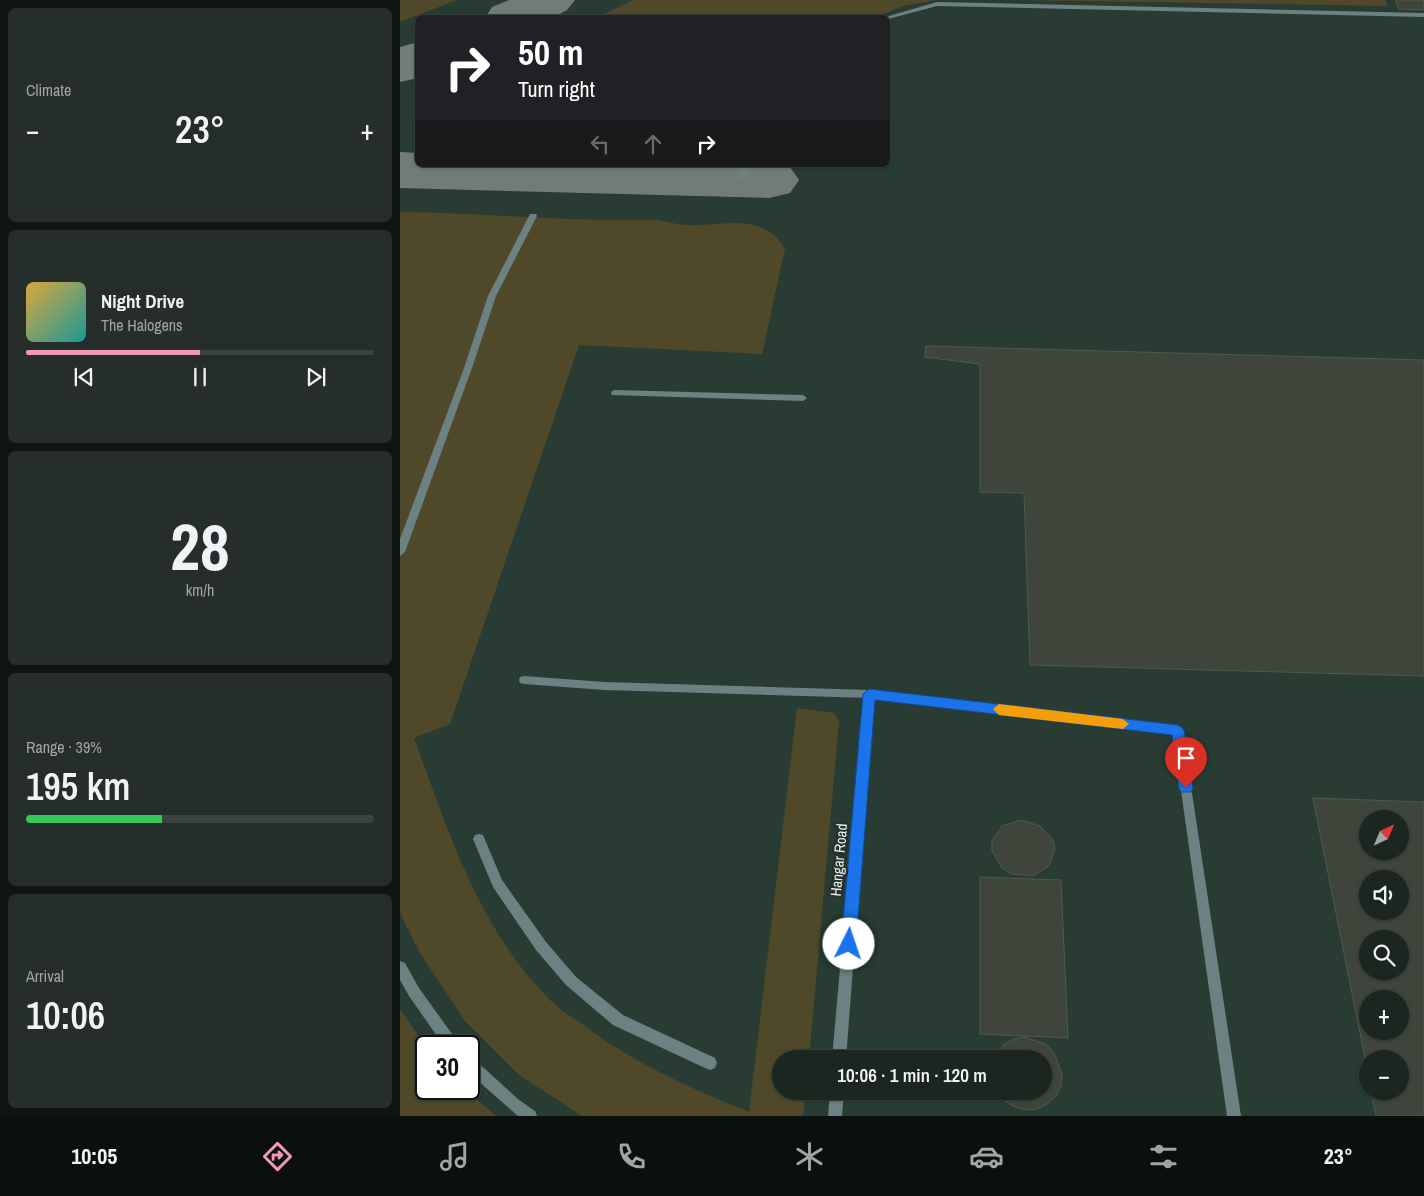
<!DOCTYPE html>
<meta charset="utf-8">
<style>
:root{--surface:#1c2621;--page:#252e2a;--text:#f1f3f6;--muted:#a0a5a5;--line:#3a433f;--accent:#f09ab5}
body{margin:0;font-family:"Archivo Narrow",sans-serif;background:var(--page);color:var(--text);height:100vh;display:flex;flex-direction:column;font-size:19px;white-space:nowrap}
*{box-sizing:border-box;margin:0}
p{font-size:16px;color:var(--muted)}
.icon{flex:none;width:28px;height:28px;fill:none;stroke:currentColor;stroke-width:2;stroke-linecap:round;stroke-linejoin:round}
.map{position:relative;flex:1;overflow:hidden}
.drawer{display:flex;flex-direction:column;gap:8px;padding:8px;background:#0f1512;width:400px}
.drawer>*{flex:none}
.banner{position:absolute;left:15px;top:15px;width:475px;height:152px;border-radius:8px;box-shadow:0 1px 4px #0004,0 0 0 1px var(--line);background:#202124;color:#fff;overflow:hidden}
.needle{width:32px;rotate:44deg}
.buttons{position:absolute;left:959px;top:810px;display:grid;gap:10px}
.buttons a{display:grid;place-items:center;width:50px;height:50px;border-radius:50%;background:var(--surface);box-shadow:0 1px 4px #0004,0 0 0 1px var(--line);font-size:25px}
.speed{position:absolute;left:15px;top:1035px;display:flex;gap:10px;font-size:25px;font-weight:700;text-align:center}
.speed>*{display:grid;place-content:center;width:65px;height:65px;border-radius:50%;background:var(--surface);box-shadow:0 1px 4px #0004,0 0 0 1px var(--line);line-height:1}
.speed .limit{border:2px solid #111;border-radius:8px;background:#fff;color:#111}
.pin{position:absolute;display:grid;place-items:center;width:42px;height:42px;color:#fff;margin:-51px -21px;border-radius:50% 50% 50% 0;rotate:-45deg;box-shadow:0 0 5px #0007}
.pin .icon{rotate:45deg}
.me{position:absolute;width:55px;margin:-28px;rotate:4deg;stroke-linejoin:round;filter:drop-shadow(0 0 4px #0008)}
.turn{display:flex;align-items:center;gap:18px;height:105px;padding:0 20px;font-size:22px}
.turn .icon{width:65px;height:65px;stroke-width:2.5}
.turn b{display:block;font-size:35px;line-height:42px}
.lanes{display:flex;align-items:center;height:48px;padding:0 20px;background:#0003;justify-content:center;gap:25px;direction:ltr}
.lanes .off{opacity:.35}
.big{font-size:38px;font-weight:600;line-height:1.1}
.drawer .tile{flex:1;display:flex;flex-direction:column;justify-content:center;gap:8px;min-width:0;padding:0 18px;border-radius:8px;background:var(--page)}
.drawer .dial{align-items:center;gap:0}
.dial b{font-size:65px;line-height:1}
.song{display:flex;align-items:center;gap:15px}
.cover{width:60px;height:60px;border-radius:8px;background:linear-gradient(135deg,hsl(40 70% 55%),hsl(180 70% 35%))}
.played{height:5px;border-radius:2px;background:linear-gradient(90deg,var(--accent) 50%,var(--line) 50%)}
.keys{display:flex;justify-content:space-around;direction:ltr}
.heat{display:flex;justify-content:space-between;align-items:center;font-size:28px;direction:ltr}
.charge{height:8px;border-radius:4px;background:linear-gradient(90deg,#34c759 39%,var(--line) 0)}
.trip{position:absolute;left:372px;top:1050px;width:280px;height:50px;border-radius:25px;background:var(--surface);box-shadow:0 1px 4px #0004,0 0 0 1px var(--line);font-weight:600;line-height:50px;text-align:center}
.menu{display:flex;height:80px;justify-content:space-around;align-items:center;background:#0b0f0d;color:var(--muted)}
.menu .icon{width:35px;height:35px}
.menu .selected{color:var(--accent)}
.menu b{font-size:22px;color:var(--text)}
main{display:flex;flex:1;min-height:0}
.map>svg:first-child{display:block}
.built{fill:#283c33;fill-rule:evenodd}
.green{fill:#4f4929}
.lines{fill:none;stroke-linecap:round;stroke-linejoin:round}
.taxiway{fill:#717c77;fill-rule:evenodd}
.building{fill:#3f453a;stroke:#52584d;fill-rule:evenodd}
.service{fill:#6c8282;fill-rule:evenodd}
.minor{fill:#6c8282;fill-rule:evenodd}
.route{fill:#1a73e8;stroke:#114b97}
.slow{fill:#f59e0b}
.labels{text-anchor:middle;stroke-width:5;stroke-linejoin:round;paint-order:stroke}
.near-street-label{font-size:15px;fill:#ecf4f0;stroke:#25322c}
</style>
<main>
<section class="drawer">
<div class="tile"><p>Climate</p>
<div class="heat"><a>−</a><b class="big">23°</b><a>+</a></div>
</div>
<div class="tile">
<div class="song"><i class="cover"></i><div><b>Night Drive</b><p>The Halogens</p></div></div>
<div class="played"></div>
<div class="keys"><svg class="icon" aria-label="previous" viewBox="0 0 24 24"><path d="M18 5L8 12l10 7zM5 5v14"/></svg><svg class="icon" aria-label="pause" viewBox="0 0 24 24"><path d="M8 5v14M16 5v14"/></svg><svg class="icon" aria-label="next" viewBox="0 0 24 24"><path d="M6 5l10 7-10 7zM19 5v14"/></svg></div>
</div>
<div class="tile dial"><b>28</b><p>km/h</p></div>
<div class="tile"><p>Range · 39%</p><b class="big">195 km</b><div class="charge"></div></div>
<div class="tile"><p>Arrival</p><b class="big">10:06</b></div>
</section>
<div class="map">
<svg width="1024" height="1116" viewBox="0 0 1024 1116">
<rect width="100%" height="100%" fill="#25322c"/>
<path class="built" d="M 0,0 L 1024,0 L 1024,1116 L 0,1116 ZM 18,18 L 488,18 L 488,165 L 18,165 ZM 968,819 L 1000,819 L 1000,851 L 968,851 ZM 968,879 L 1000,879 L 1000,911 L 968,911 ZM 968,939 L 1000,939 L 1000,971 L 968,971 ZM 968,999 L 1000,999 L 1000,1031 L 968,1031 ZM 26,1046 L 69,1046 L 69,1089 L 26,1089 ZM 381,1059 L 644,1059 L 644,1091 L 381,1091 ZM 968,1059 L 1000,1059 L 1000,1091 L 968,1091 Z"/>
<path class="green" d="M 0,0 L 57,0 L 0,22 Z
M 233,0 L 536,0 L 504,6 L 475,17 L 198,17 Z
M 620,0 L 985,0 L 987,6 Z
M 0,212 C 86,213 173,222 259,220 C 273,224 287,226 301,225 C 333,223 366,216 385,249 L 362,354 L 179,345 L 50,724 L 14,738 C 48,830 79,930 151,1001 C 160,1010 172,1017 182,1024 C 234,1063 289,1088 349,1112 L 397,708 L 434,713 L 439,721 L 409,1059 L 381,1059 L 381,1091 L 406,1091 L 403,1116 L 182,1116 L 119,1075 L 65,1021 L 20,953 L 0,913 Z
M 0,1009 L 26,1046 L 26,1089 L 65,1089 L 96,1116 L 0,1116 Z"/>
<g class="lines">
<path class="taxiway" d="M 109,0 L 175,0 L 167,10 L 152,18 L 85,18 L 92,7 Z
M 18,42 L 18,78 L 0,82 L 0,47 Z
M 0,152 L 18,153 L 18,165 L 381,165 L 390,167 L 399,180 L 390,193 L 369,198 L 0,188 Z"/>
</g>
<path class="building" d="M 995,0 L 1024,0 L 1024,10 L 999,9 Z
M 526,346 L 1024,360 L 1024,676 L 630,665 L 624,493 L 580,492 L 580,364 L 525,357 Z
M 913,798 L 1024,802 L 1024,1116 L 976,1116 L 971,1091 L 1000,1091 L 1000,1059 L 968,1059 L 968,1073 ZM 968,819 L 1000,819 L 1000,851 L 968,851 ZM 968,879 L 1000,879 L 1000,911 L 968,911 ZM 968,939 L 1000,939 L 1000,971 L 968,971 ZM 968,999 L 1000,999 L 1000,1031 L 968,1031 Z
M 621,820 L 640,826 L 653,840 L 655,849 L 649,866 L 633,876 L 611,874 L 602,868 L 592,851 L 592,841 L 602,826 Z
M 580,877 L 661,880 L 668,1038 L 580,1034 Z
M 624,1037 L 646,1044 L 654,1053 L 662,1074 L 661,1086 L 656,1096 L 647,1104 L 637,1109 L 625,1110 L 613,1106 L 602,1099 L 597,1091 L 644,1091 L 644,1059 L 593,1059 L 603,1045 L 613,1039 Z"/>
<g class="lines">
<path class="service" d="M 537,2 L 1024,13 L 1024,17 L 537,6 L 488,19 L 488,18 L 482,18 Z
M 343,165 L 351,165 L 345,179 L 341,181 L 337,179 Z
M 215,390 L 403,395 L 407,398 L 403,401 L 212,395 L 211,393 L 212,391 Z
M 124,676 L 204,682 L 469,690 L 782,727 L 841,1116 L 827,1116 L 773,734 L 469,698 L 204,690 L 124,684 L 120,683 L 119,680 L 120,677 Z
M 79,834 L 83,835 L 102,880 L 146,942 L 176,977 L 223,1015 L 315,1058 L 317,1063 L 315,1068 L 310,1070 L 305,1068 L 213,1025 L 166,985 L 136,950 L 93,887 L 73,839 L 75,835 Z"/>
<path class="minor" d="M 130,214 L 136,214 L 137,216 L 96,296 L 72,368 L 5,552 L 0,556 L 0,539 L 64,368 L 88,296 Z
M 469,690 L 473,691 L 474,694 L 446,1059 L 432,1059 L 464,694 L 465,691 Z
M 0,961 L 5,963 L 19,988 L 57,1041 L 59,1046 L 44,1046 L 9,996 L 0,980 Z
M 69,1057 L 74,1059 L 119,1100 L 135,1111 L 137,1116 L 118,1116 L 69,1073 Z
M 430,1091 L 444,1091 L 442,1116 L 428,1116 Z"/>
</g>
<path class="route" d="M 469,689 L 778,725 L 784,730 L 793,788 L 791,792 L 781,792 L 779,788 L 772,735 L 475,700 L 456,944 L 454,948 L 449,950 L 444,948 L 441,944 L 463,694 Z"/>
<path class="slow" d="M 599,704 L 723,719 L 729,724 L 723,729 L 599,715 L 593,709 Z"/>
<g class="labels">
<g class="near-street-label">
<text transform="translate(439 860) rotate(-85)" y="5">Hangar Road</text>
</g>
</g>
</svg>
<div class="buttons">
<a><svg class="needle" viewBox="-14 -14 28 28"><path d="M0-13l5 13h-10z" fill="#e53935"/><path d="M0 13l5-13h-10z" fill="#a0a5a5"/></svg></a>
<a><svg class="icon" aria-label="sound" viewBox="0 0 24 24"><path d="M4 9h4l5-4v14l-5-4H4zM17 9q2 3 0 6"/></svg></a>
<a><svg class="icon" aria-label="search" viewBox="0 0 24 24"><circle cx="10" cy="10" r="6"/><path d="M15 15l6 6"/></svg></a>
<a>+</a>
<a>−</a>
</div>
<div class="speed"><div class="limit">30</div></div>
<div class="pin" style="left:786px;top:788px;background:#d93025"><svg class="icon" aria-label="arrive" viewBox="0 0 24 24"><path d="M6 21V4h12l-3 4 3 4H6"/></svg></div>
<svg class="me" style="left:449px;top:944px" viewBox="-20 -20 40 40"><circle r="19" fill="#fff"/><path d="M0-13L10 11 0 6-10 11z" fill="#1a73e8"/></svg>
<div class="trip">10:06 · 1 min · 120 m</div>
<div class="banner">
<div class="turn"><svg class="icon" aria-label="right" viewBox="0 0 24 24"><path d="M7 20v-9h11M14 6l5 5-5 5"/></svg><div><b>50 m</b>Turn right</div></div>
<div class="lanes"><svg class="icon off" aria-label="left" viewBox="0 0 24 24"><path d="M17 20v-9H6M10 6l-5 5 5 5"/></svg><svg class="icon off" aria-label="ahead" viewBox="0 0 24 24"><path d="M12 20V5M6 11l6-6 6 6"/></svg><svg class="icon" aria-label="right" viewBox="0 0 24 24"><path d="M7 20v-9h11M14 6l5 5-5 5"/></svg></div>
</div>
</div>
</main>
<nav class="menu">
<b>10:05</b>
<svg class="icon selected" aria-label="directions" viewBox="0 0 24 24"><path d="M12 3l9 9-9 9-9-9zM9 14v-3h6M13 9l2 2-2 2"/></svg>
<svg class="icon" aria-label="music" viewBox="0 0 24 24"><path d="M9 18V5l10-2v13"/><circle cx="6" cy="18" r="3"/><circle cx="16" cy="16" r="3"/></svg>
<svg class="icon" aria-label="phone" viewBox="0 0 24 24"><path d="M5 4h4l2 5-3 2q2 4 5 5l2-3 5 2v4C11 20 4 13 5 4z"/></svg>
<svg class="icon" aria-label="climate" viewBox="0 0 24 24"><path d="M12 3v18M4 7l16 10M4 17L20 7"/></svg>
<svg class="icon" aria-label="car" viewBox="0 0 24 24"><path d="M5 17H2v-5l4-1 3-4h7l3 4 3 1v5h-3M9 17h6M6 11h13"/><circle cx="7" cy="17" r="2"/><circle cx="17" cy="17" r="2"/></svg>
<svg class="icon" aria-label="filters" viewBox="0 0 24 24"><path d="M4 7h16M4 17h16"/><circle cx="9" cy="7" r="2"/><circle cx="15" cy="17" r="2"/></svg>
<b>23°</b>
</nav>
